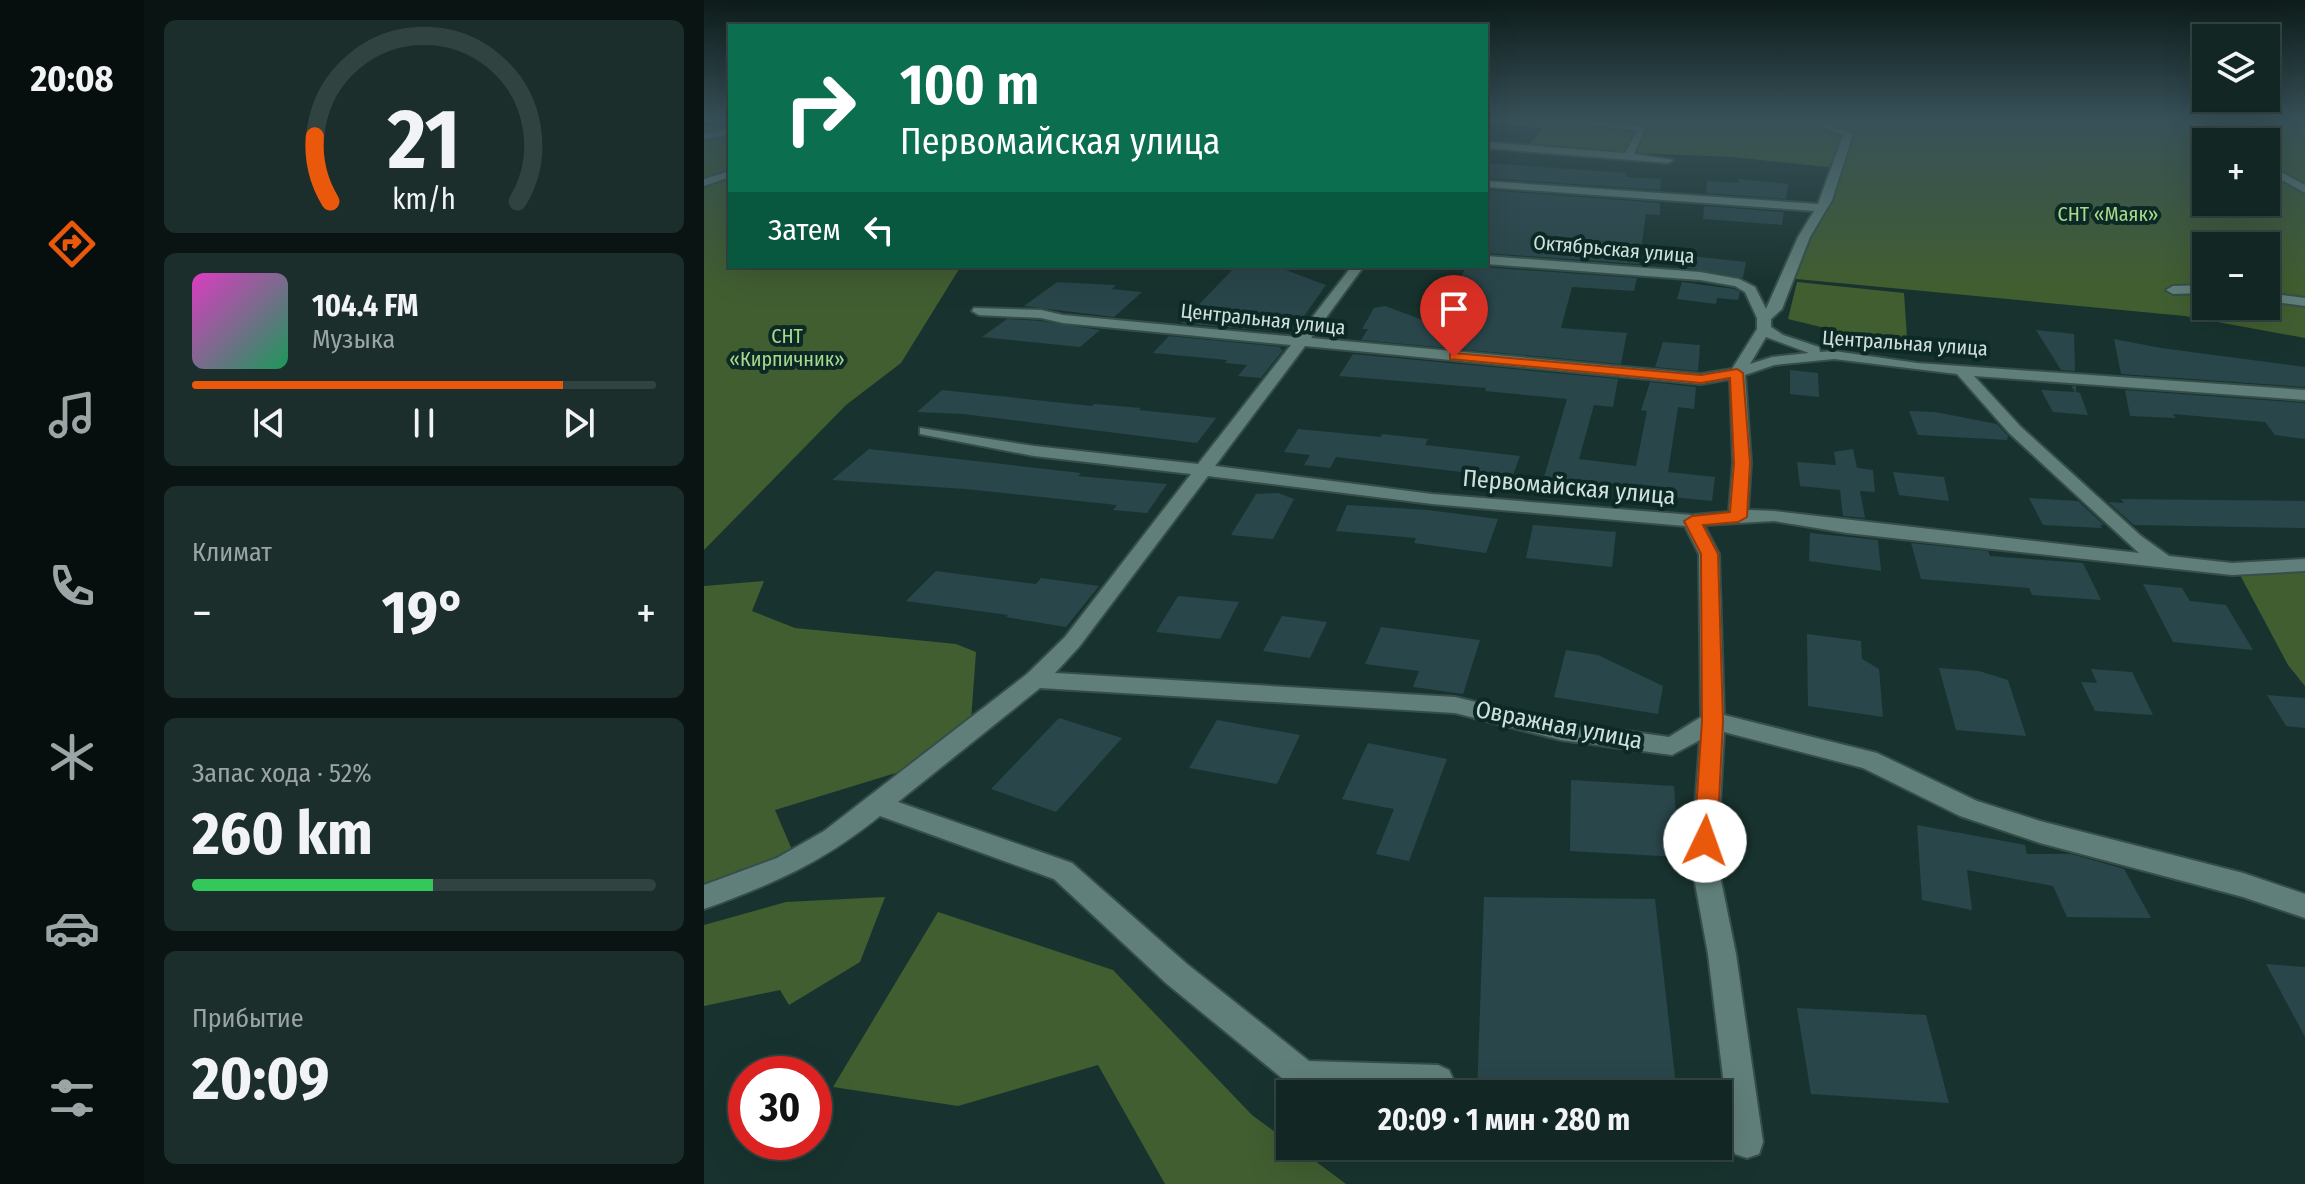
<!DOCTYPE html>
<html lang="ru">
<meta charset="utf-8">
<style>
:root{--surface:#122623;--page:#1b2e2b;--text:#f1f3f6;--muted:#9ca5a6;--line:#314341;--accent:#ea580c}
body{margin:0;font-family:"Fira Sans Condensed",sans-serif;background:var(--page);color:var(--text);height:100vh;display:flex;flex-direction:column;font-size:30px;white-space:nowrap}
*{box-sizing:border-box;margin:0}
p{font-size:26px;color:var(--muted)}
.icon{flex:none;width:44px;height:44px;fill:none;stroke:currentColor;stroke-width:2;stroke-linecap:round;stroke-linejoin:round}
.map{position:relative;flex:1;overflow:hidden}
.drawer{display:flex;flex-direction:column;gap:20px;padding:20px;background:#0a1513;width:560px}
.drawer>*{flex:none}
.hud{position:absolute;left:24px;top:24px;width:760px;height:244px;border-radius:0px;box-shadow:0 8px 32px #0002,0 0 0 2px var(--line);background:#0b6e4f;color:#fff;overflow:hidden}
.controls{position:absolute;left:1488px;top:24px;display:grid;gap:16px}
.controls a{display:grid;place-items:center;width:88px;height:88px;border-radius:0px;background:var(--surface);box-shadow:0 8px 32px #0002,0 0 0 2px var(--line);font-size:40px}
.speed{position:absolute;left:24px;top:1056px;display:flex;gap:16px;font-size:40px;font-weight:700;text-align:center}
.speed>*{display:grid;place-content:center;width:104px;height:104px;border-radius:50%;background:var(--surface);box-shadow:0 8px 32px #0002,0 0 0 2px var(--line);line-height:1}
.speed .limit{border:12px solid #d22;background:#fff;color:#111}
.pin{position:absolute;display:grid;place-items:center;width:68px;height:68px;color:#fff;margin:-82px -34px;border-radius:50% 50% 50% 0;rotate:-45deg;box-shadow:0 0 8px #0007}
.pin .icon{rotate:45deg}
.me{position:absolute;width:88px;margin:-44px;rotate:3deg;stroke-linejoin:round;filter:drop-shadow(0 0 6px #0008)}
.turn{display:flex;align-items:center;gap:28px;height:168px;padding:0 40px;font-size:36px}
.turn .icon{width:104px;height:104px;stroke-width:2.5}
.turn b{display:block;font-size:56px;line-height:68px}
.then{display:flex;align-items:center;height:76px;padding:0 40px;background:#0003;gap:16px;font-size:30px}
.big{font-size:60px;font-weight:700;line-height:1.1}
.drawer .widget{flex:1;display:flex;flex-direction:column;justify-content:center;gap:12px;min-width:0;padding:0 28px;border-radius:12px;background:var(--page)}
.drawer .dial{align-items:center;gap:0}
.dial svg{height:208px;overflow:visible;fill:none;stroke:var(--line);stroke-width:7;stroke-linecap:round;text-anchor:middle}
.dial text{fill:var(--text);stroke:none}
.song{display:flex;align-items:center;gap:24px}
.cover{width:96px;height:96px;border-radius:12px;background:linear-gradient(135deg,hsl(310 70% 55%),hsl(150 70% 35%))}
.played{height:8px;border-radius:4px;background:linear-gradient(90deg,var(--accent) 80%,var(--line) 80%)}
.keys{display:flex;justify-content:space-around;direction:ltr}
.heat{display:flex;justify-content:space-between;align-items:center;font-size:44px;direction:ltr}
.charge{height:12px;border-radius:6px;background:linear-gradient(90deg,#34c759 52%,var(--line) 0)}
.trip{position:absolute;left:572px;top:1080px;width:456px;height:80px;border-radius:0px;background:var(--surface);box-shadow:0 8px 32px #0002,0 0 0 2px var(--line);font-weight:700;line-height:80px;text-align:center}
main{display:flex;flex:1;min-height:0}
.dock{display:flex;flex-direction:column;width:144px;justify-content:space-around;align-items:center;background:#070f0e;color:var(--muted)}
.dock .icon{width:56px;height:56px}
.dock .active{color:var(--accent)}
.dock b{font-size:36px;color:var(--text)}
.map>svg:first-child{display:block}
.green{fill:#415e31;fill-rule:evenodd}
.building{fill:#29464a}
.lines{fill:none;stroke-linecap:round;stroke-linejoin:round}
.minor-casing{stroke:#364e4a;stroke-width:4}
.minor{fill:#617f7a;fill-rule:evenodd}
.route{fill:#ea580c;stroke:#983908;stroke-width:2}
.labels{text-anchor:middle;stroke-width:8;stroke-linejoin:round;paint-order:stroke}
.far-park-label{font-size:20px;fill:#a7da8b;stroke:#0d2926}
.far-street-label{font-size:20px;fill:#d0e0dd;stroke:#0d2926}
.street-label{font-size:24px;fill:#d0e0dd;stroke:#0d2926}
</style>
<main>
<nav class="dock">
<b>20:08</b>
<svg class="icon active" aria-label="directions" viewBox="0 0 24 24"><path d="M12 3l9 9-9 9-9-9zM9 14v-3h6M13 9l2 2-2 2"/></svg>
<svg class="icon" aria-label="music" viewBox="0 0 24 24"><path d="M9 18V5l10-2v13"/><circle cx="6" cy="18" r="3"/><circle cx="16" cy="16" r="3"/></svg>
<svg class="icon" aria-label="phone" viewBox="0 0 24 24"><path d="M5 4h4l2 5-3 2q2 4 5 5l2-3 5 2v4C11 20 4 13 5 4z"/></svg>
<svg class="icon" aria-label="climate" viewBox="0 0 24 24"><path d="M12 3v18M4 7l16 10M4 17L20 7"/></svg>
<svg class="icon" aria-label="car" viewBox="0 0 24 24"><path d="M5 17H2v-5l4-1 3-4h7l3 4 3 1v5h-3M9 17h6M6 11h13"/><circle cx="7" cy="17" r="2"/><circle cx="17" cy="17" r="2"/></svg>
<svg class="icon" aria-label="filters" viewBox="0 0 24 24"><path d="M4 7h16M4 17h16"/><circle cx="9" cy="7" r="2"/><circle cx="15" cy="17" r="2"/></svg>
</nav>
<section class="drawer">
<div class="widget dial"><svg viewBox="0 0 100 80">
<path d="M14 69A42 42 0 1 1 86 69"/>
<path d="M14 69A42 42 0 0 1 8 44" stroke="#ea580c"/>
<text x="50" y="56" font-size="32" font-weight="700">21</text>
<text x="50" y="72" font-size="11">km/h</text>
</svg></div>
<div class="widget">
<div class="song"><i class="cover"></i><div><b>104.4 FM</b><p>Музыка</p></div></div>
<div class="played"></div>
<div class="keys"><svg class="icon" aria-label="previous" viewBox="0 0 24 24"><path d="M18 5L8 12l10 7zM5 5v14"/></svg><svg class="icon" aria-label="pause" viewBox="0 0 24 24"><path d="M8 5v14M16 5v14"/></svg><svg class="icon" aria-label="next" viewBox="0 0 24 24"><path d="M6 5l10 7-10 7zM19 5v14"/></svg></div>
</div>
<div class="widget"><p>Климат</p>
<div class="heat"><a>−</a><b class="big">19°</b><a>+</a></div>
</div>
<div class="widget"><p>Запас хода · 52%</p><b class="big">260 km</b><div class="charge"></div></div>
<div class="widget"><p>Прибытие</p><b class="big">20:09</b></div>
</section>
<div class="map">
<svg width="1601" height="1184" viewBox="0 0 1601 1184">
<rect width="100%" height="100%" fill="#18332f"/>
<path class="green" d="M 782,118 L 1601,118 L 1601,338 L 1481,316 L 1082,278 L 1132,168 L 1028,157 L 863,150 L 826,143 L 839,129 L 782,121 ZM 1502,142 L 1562,142 L 1562,202 L 1502,202 ZM 1502,246 L 1562,246 L 1562,306 L 1502,306 Z
M 26,123 L 26,266 L 257,266 L 197,363 L 142,405 L 0,550 L 0,127 Z
M 1093,282 L 1200,293 L 1203,338 L 1175,341 L 1084,319 Z
M 1601,572 L 1601,686 L 1584,665 L 1536,575 Z
M 60,581 L 48,611 L 91,628 L 252,644 L 272,652 L 267,720 L 195,772 L 71,810 L 89,852 L 0,887 L 0,586 Z
M 181,897 L 156,962 L 85,1005 L 76,990 L 0,1006 L 0,925 L 82,902 Z
M 234,912 L 409,970 L 548,1115 L 586,1143 L 586,1146 L 591,1146 L 642,1184 L 461,1184 L 394,1065 L 254,1106 L 129,1087 Z"/>
<path class="building" d="M 782,163 L 923,173 L 922,177 L 957,179 L 956,190 L 782,178 Z
M 1035,179 L 1084,184 L 1082,199 L 1002,193 L 1003,181 L 1034,183 Z
M 782,190 L 956,203 L 956,215 L 942,214 L 935,264 L 782,253 Z
M 1000,206 L 1080,212 L 1078,225 L 999,219 Z
M 987,256 L 1042,262 L 1039,278 L 983,268 Z
M 532,266 L 571,266 L 622,285 L 588,333 L 477,323 Z
M 762,266 L 933,278 L 930,291 L 868,287 L 857,328 L 923,333 L 917,364 L 657,340 L 664,329 L 658,329 L 670,308 L 681,306 L 735,326 Z
M 353,282 L 412,285 L 408,289 L 438,292 L 410,317 L 320,306 Z
M 978,282 L 1030,289 L 1036,292 L 1034,300 L 1013,298 L 1012,304 L 973,299 Z
M 303,319 L 337,321 L 396,330 L 376,347 L 278,337 Z
M 1332,330 L 1370,334 L 1371,371 L 1357,370 Z
M 465,336 L 577,347 L 576,349 L 579,350 L 557,378 L 534,376 L 543,365 L 521,363 L 523,360 L 449,353 Z
M 1410,339 L 1457,348 L 1601,367 L 1601,387 L 1417,374 Z
M 959,342 L 996,345 L 994,371 L 951,367 Z
M 649,354 L 914,379 L 909,407 L 890,405 L 875,459 L 932,466 L 943,411 L 937,410 L 946,382 L 992,387 L 990,409 L 974,407 L 964,472 L 1011,477 L 1008,501 L 838,484 L 863,399 L 781,391 L 782,388 L 635,376 Z
M 1086,370 L 1114,373 L 1115,397 L 1086,394 Z
M 1367,386 L 1372,386 L 1372,392 L 1376,393 L 1384,415 L 1349,412 L 1337,390 L 1371,392 Z
M 238,390 L 388,406 L 390,404 L 437,408 L 435,410 L 512,418 L 493,443 L 259,414 L 213,412 Z
M 1421,390 L 1601,403 L 1601,439 L 1571,435 L 1561,422 L 1469,414 L 1472,418 L 1426,416 Z
M 1205,411 L 1231,412 L 1293,424 L 1304,436 L 1303,440 L 1214,435 Z
M 594,429 L 677,437 L 678,434 L 724,439 L 721,445 L 816,456 L 808,478 L 632,457 L 626,468 L 600,465 L 606,455 L 580,452 Z
M 165,449 L 377,473 L 374,476 L 463,484 L 443,513 L 409,510 L 413,505 L 261,489 L 128,480 Z
M 1149,449 L 1153,468 L 1169,470 L 1171,492 L 1156,491 L 1161,518 L 1139,516 L 1136,490 L 1096,486 L 1093,462 L 1132,465 L 1130,452 Z
M 1189,472 L 1240,477 L 1245,501 L 1195,495 Z
M 574,493 L 590,499 L 569,539 L 527,535 L 552,494 Z
M 1325,498 L 1374,501 L 1400,525 L 1396,525 L 1398,528 L 1339,525 Z
M 1417,499 L 1601,501 L 1601,528 L 1430,525 L 1404,502 L 1420,503 Z
M 643,505 L 724,510 L 794,519 L 782,553 L 710,543 L 712,538 L 632,531 Z
M 829,525 L 912,532 L 908,567 L 822,558 Z
M 1106,533 L 1174,540 L 1177,571 L 1105,561 Z
M 1207,543 L 1284,551 L 1286,556 L 1379,563 L 1397,600 L 1328,595 L 1325,588 L 1217,579 Z
M 232,571 L 332,584 L 337,578 L 395,586 L 362,627 L 302,617 L 304,615 L 202,601 Z
M 1439,584 L 1478,588 L 1486,601 L 1522,605 L 1549,650 L 1469,642 Z
M 474,596 L 535,602 L 516,639 L 452,632 Z
M 578,616 L 623,622 L 606,658 L 559,651 Z
M 677,627 L 776,640 L 759,694 L 709,687 L 715,671 L 661,664 Z
M 1103,634 L 1157,641 L 1158,659 L 1175,669 L 1179,717 L 1104,706 Z
M 862,650 L 894,655 L 959,686 L 954,714 L 850,697 Z
M 1235,668 L 1275,671 L 1304,680 L 1322,736 L 1252,730 Z
M 1387,669 L 1428,672 L 1449,715 L 1391,711 L 1377,682 L 1393,683 Z
M 1563,695 L 1601,698 L 1601,728 L 1582,726 Z
M 355,718 L 418,738 L 352,812 L 287,789 Z
M 513,720 L 596,735 L 573,784 L 485,768 Z
M 664,743 L 743,759 L 705,861 L 672,854 L 690,809 L 638,799 Z
M 867,780 L 970,786 L 975,857 L 866,851 Z
M 1213,825 L 1321,845 L 1323,854 L 1367,854 L 1420,869 L 1447,918 L 1363,917 L 1349,886 L 1263,870 L 1268,910 L 1218,900 Z
M 780,897 L 951,899 L 973,1094 L 773,1094 Z
M 1562,964 L 1601,967 L 1601,1037 Z
M 1093,1008 L 1222,1015 L 1245,1103 L 1107,1094 Z"/>
<g class="lines">
<g class="minor-casing">
<path id="minor" d="M 836,118 L 869,118 L 942,127 L 930,154 L 969,160 L 964,163 L 782,148 L 782,142 L 921,153 L 933,131 Z
M 1117,118 L 1126,118 L 1128,125 L 1149,134 L 1128,200 L 1106,237 L 1078,309 L 1067,319 L 1067,327 L 1079,335 L 1115,347 L 1116,352 L 1130,351 L 1213,363 L 1601,390 L 1601,400 L 1270,376 L 1317,427 L 1437,536 L 1465,556 L 1528,563 L 1601,559 L 1601,571 L 1528,575 L 1143,533 L 1070,521 L 1000,525 L 1015,554 L 1020,715 L 1173,753 L 1273,801 L 1336,821 L 1539,873 L 1601,894 L 1601,918 L 1539,897 L 1336,843 L 1256,816 L 1159,768 L 1020,732 L 1013,861 L 1032,954 L 1059,1142 L 1055,1154 L 1043,1158 L 1031,1154 L 1027,1142 L 1004,954 L 987,861 L 996,740 L 968,755 L 857,740 L 751,713 L 336,688 L 194,802 L 368,863 L 483,964 L 605,1061 L 734,1065 L 745,1070 L 750,1081 L 745,1092 L 740,1094 L 600,1092 L 589,1087 L 463,984 L 350,879 L 176,816 C 116,864 71,883 0,909 L 0,885 L 73,858 L 120,831 L 323,674 L 361,637 L 487,474 L 330,456 L 216,434 L 216,428 L 330,446 L 494,464 L 587,345 L 359,323 L 337,318 L 275,315 L 268,311 L 270,308 L 337,310 L 359,315 L 593,337 L 648,266 L 660,266 L 607,338 L 997,374 L 1028,369 L 1053,329 L 1053,318 L 1041,292 L 1031,286 L 996,280 L 782,264 L 782,256 L 996,272 L 1035,279 L 1051,287 L 1062,309 L 1094,237 L 1110,211 L 782,187 L 782,181 L 1114,204 L 1139,135 L 1121,129 ZM 1062,337 L 1105,353 L 1068,357 L 1046,364 ZM 601,346 L 997,384 L 1026,379 L 1029,463 L 1025,512 L 988,515 L 728,494 L 511,466 ZM 1130,359 L 1253,374 L 1305,433 L 1435,553 L 1070,511 L 1044,510 L 1047,463 L 1041,375 L 1070,365 ZM 504,476 L 728,504 L 981,526 L 995,554 L 997,717 L 965,737 L 857,722 L 751,697 L 351,673 L 375,647 Z
M 1482,118 L 1491,118 L 1524,142 C 1506,142 1492,132 1482,118 Z
M 26,129 L 26,135 L 0,139 L 0,133 Z
M 1562,164 L 1601,185 L 1601,193 L 1562,171 Z
M 26,171 L 26,177 L 0,186 L 0,179 Z
M 1502,285 L 1502,293 L 1469,294 L 1462,290 L 1469,286 Z
M 1562,293 L 1601,298 L 1601,306 L 1562,301 Z"/>
</g>
<use href="#minor" class="minor"/>
</g>
<linearGradient id="sky" x2="0" y2="1"><stop stop-color="#0d1c1a"/><stop offset="0.42" stop-color="#375058"/><stop offset="1" stop-color="#375058" stop-opacity="0"/></linearGradient>
<rect width="1601" height="284" fill="url(#sky)"/>
<path class="route" d="M 750,353 L 997,375 L 1033,369 L 1039,373 L 1046,463 L 1043,517 L 1034,522 L 999,525 L 1014,554 L 1019,721 L 1013,841 L 1009,848 L 1001,851 L 993,848 L 990,841 L 998,721 L 997,554 L 980,521 L 988,516 L 1026,512 L 1030,463 L 1026,378 L 997,383 L 746,359 L 746,354 Z"/>
<g class="labels">
<g class="far-park-label">
<text x="1404" y="221">СНТ «Маяк»</text>
<text x="83" y="343">СНТ<tspan x="83" dy="23">«Кирпичник»</tspan></text>
</g>
<g class="far-street-label">
<text transform="translate(910 249) rotate(5)" y="7">Октябрьская улица</text>
<text transform="translate(559 319) rotate(6)" y="7">Центральная улица</text>
<text transform="translate(1201 343) rotate(4)" y="7">Центральная улица</text>
</g>
<g class="street-label">
<text transform="translate(865 487) rotate(5)" y="8">Первомайская улица</text>
<text transform="translate(855 725) rotate(11)" y="8">Овражная улица</text>
</g>
</g>
</svg>
<div class="controls">
<a><svg class="icon" aria-label="layers" viewBox="0 0 24 24"><path d="M12 4l9 5-9 5-9-5zM3 14l9 5 9-5"/></svg></a>
<a>+</a>
<a>−</a>
</div>
<div class="speed"><div class="limit">30</div></div>
<div class="pin" style="left:750px;top:357px;background:#d93025"><svg class="icon" aria-label="arrive" viewBox="0 0 24 24"><path d="M6 21V4h12l-3 4 3 4H6"/></svg></div>
<svg class="me" style="left:1001px;top:841px" viewBox="-20 -20 40 40"><circle r="19" fill="#fff"/><path d="M0-13L10 11 0 6-10 11z" fill="#ea580c"/></svg>
<div class="trip">20:09 · 1 мин · 280 m</div>
<div class="hud">
<div class="turn"><svg class="icon" aria-label="right" viewBox="0 0 24 24"><path d="M7 20v-9h11M14 6l5 5-5 5"/></svg><div><b>100 m</b>Первомайская улица</div></div>
<div class="then">Затем<svg class="icon" aria-label="left" viewBox="0 0 24 24"><path d="M17 20v-9H6M10 6l-5 5 5 5"/></svg></div>
</div>
</div>
</main>
